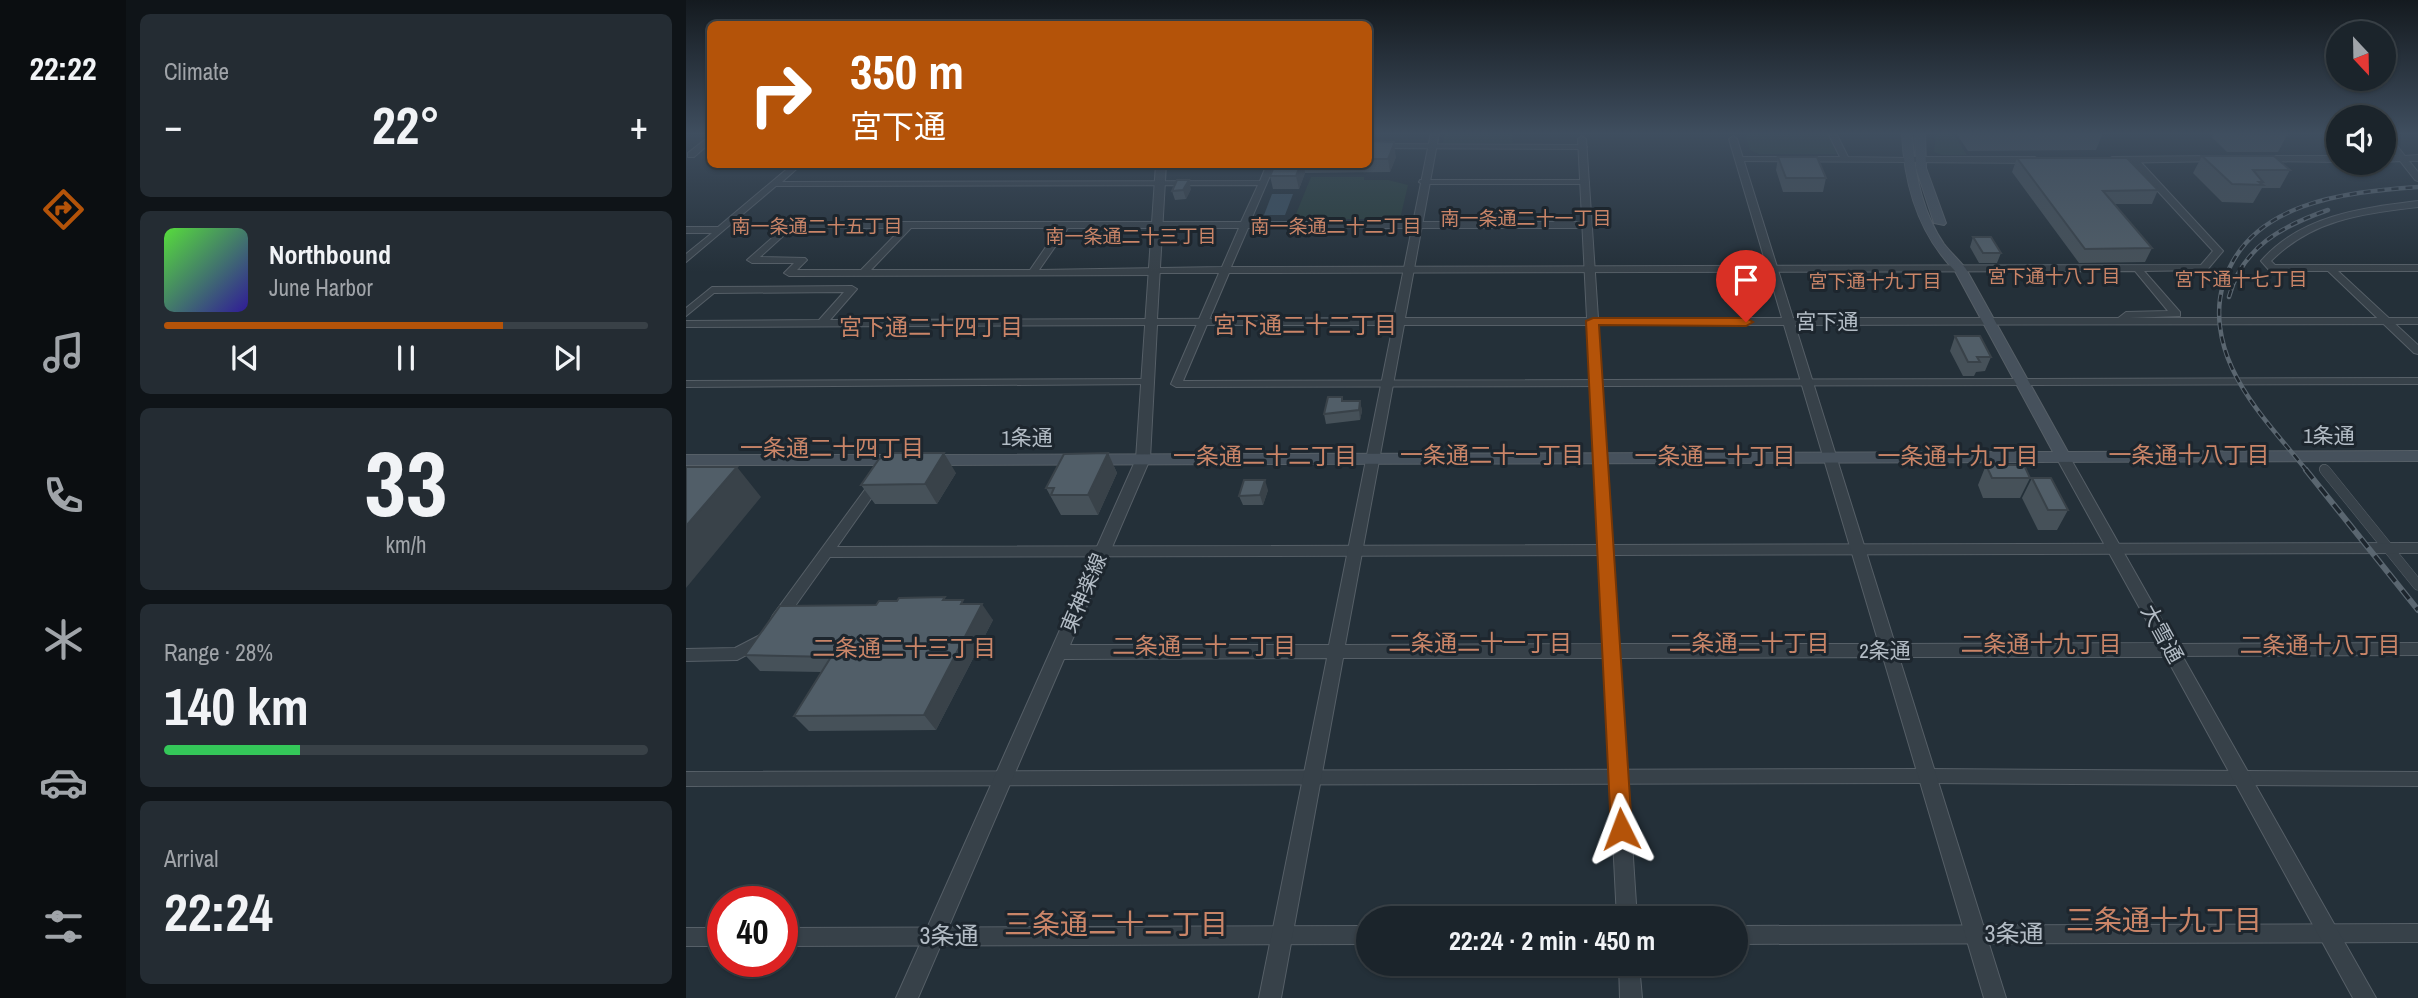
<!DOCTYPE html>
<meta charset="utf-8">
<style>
:root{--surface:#1b242b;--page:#242c33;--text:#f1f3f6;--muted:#a0a4a9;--line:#394147;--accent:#b45309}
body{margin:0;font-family:"Archivo Narrow","Noto Sans JP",sans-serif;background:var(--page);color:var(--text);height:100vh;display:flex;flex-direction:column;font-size:26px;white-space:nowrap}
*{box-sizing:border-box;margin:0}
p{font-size:23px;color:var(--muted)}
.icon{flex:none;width:38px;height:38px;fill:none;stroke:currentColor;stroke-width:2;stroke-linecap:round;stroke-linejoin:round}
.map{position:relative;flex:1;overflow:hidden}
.sheet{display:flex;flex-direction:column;gap:14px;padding:14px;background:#0f1418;width:560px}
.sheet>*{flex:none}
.banner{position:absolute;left:21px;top:21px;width:665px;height:147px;border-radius:10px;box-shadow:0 2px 5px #0004,0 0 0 2px var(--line);background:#b45309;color:#fff;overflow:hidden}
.needle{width:46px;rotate:158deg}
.controls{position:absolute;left:1640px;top:21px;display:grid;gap:14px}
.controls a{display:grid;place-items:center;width:70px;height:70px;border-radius:50%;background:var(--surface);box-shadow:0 2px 5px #0004,0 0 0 2px var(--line);font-size:35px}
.speed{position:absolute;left:21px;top:886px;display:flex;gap:14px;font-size:35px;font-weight:700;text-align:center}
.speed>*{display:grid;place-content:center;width:91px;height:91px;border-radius:50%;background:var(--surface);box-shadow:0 2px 5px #0004,0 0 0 2px var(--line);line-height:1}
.speed .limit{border:10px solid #d22;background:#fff;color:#111}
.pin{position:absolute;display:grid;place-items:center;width:60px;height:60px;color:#fff;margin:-72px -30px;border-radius:50% 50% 50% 0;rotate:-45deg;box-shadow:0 0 7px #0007}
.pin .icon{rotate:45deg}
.me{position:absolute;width:77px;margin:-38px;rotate:357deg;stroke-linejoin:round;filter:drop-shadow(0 0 5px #0008)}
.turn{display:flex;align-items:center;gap:24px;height:147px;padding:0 28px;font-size:32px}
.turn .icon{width:91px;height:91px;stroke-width:2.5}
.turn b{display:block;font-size:49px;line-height:60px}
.big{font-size:52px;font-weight:700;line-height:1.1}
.sheet .widget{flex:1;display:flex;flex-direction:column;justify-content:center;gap:10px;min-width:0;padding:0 24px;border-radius:10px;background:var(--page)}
.sheet .dial{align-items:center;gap:0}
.dial b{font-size:91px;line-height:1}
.song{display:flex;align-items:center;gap:21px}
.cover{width:84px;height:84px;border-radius:10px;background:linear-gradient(135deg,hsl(110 70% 55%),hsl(250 70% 35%))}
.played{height:7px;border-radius:4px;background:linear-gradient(90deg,var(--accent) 70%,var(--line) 70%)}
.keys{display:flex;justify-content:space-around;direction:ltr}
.heat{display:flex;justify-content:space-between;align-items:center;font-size:38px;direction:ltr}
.charge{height:10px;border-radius:5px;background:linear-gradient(90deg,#34c759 28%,var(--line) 0)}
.trip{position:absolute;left:670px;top:906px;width:392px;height:70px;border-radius:35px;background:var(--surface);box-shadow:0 2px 5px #0004,0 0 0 2px var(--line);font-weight:700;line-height:70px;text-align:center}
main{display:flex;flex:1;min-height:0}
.tabs{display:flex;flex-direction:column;width:126px;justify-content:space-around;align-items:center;background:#0b0e11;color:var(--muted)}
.tabs .icon{width:49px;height:49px}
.tabs .active{color:var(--accent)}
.tabs b{font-size:32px;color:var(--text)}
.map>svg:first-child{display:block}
.green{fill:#293e3b}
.water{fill:#3b5060}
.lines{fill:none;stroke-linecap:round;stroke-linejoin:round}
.pedestrian-far1-casing{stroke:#565f67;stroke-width:10}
.pedestrian-casing{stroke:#565f67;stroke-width:11}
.minor-casing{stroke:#565f67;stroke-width:2}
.tertiary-casing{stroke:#565f67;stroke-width:2}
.secondary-casing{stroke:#565f67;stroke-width:2}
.pedestrian-far1{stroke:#374149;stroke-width:8}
.pedestrian{stroke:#374149;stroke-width:10}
.minor{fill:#374149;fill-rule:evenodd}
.tertiary{fill:#374149;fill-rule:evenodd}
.secondary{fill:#46515c;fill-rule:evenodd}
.rail-far1-casing{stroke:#5a6670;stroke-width:4.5}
.rail-casing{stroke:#5a6670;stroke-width:6}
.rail-far1{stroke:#1d262e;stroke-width:2.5;stroke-dasharray:7;stroke-linecap:butt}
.rail{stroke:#1d262e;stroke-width:3.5;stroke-dasharray:11;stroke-linecap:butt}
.wall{fill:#465159}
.shaded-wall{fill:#394249}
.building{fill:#515e68;stroke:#394249;stroke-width:2}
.route{fill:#b45309;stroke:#753606;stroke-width:2}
.labels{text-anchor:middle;stroke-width:6;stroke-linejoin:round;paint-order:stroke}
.far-neighbourhood-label{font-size:19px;fill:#ca8568;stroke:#1d262e}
.street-label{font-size:21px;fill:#b3bcc5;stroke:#1d262e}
.neighbourhood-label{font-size:23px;fill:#ca8568;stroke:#1d262e}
.near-street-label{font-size:24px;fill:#b3bcc5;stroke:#1d262e}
.near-neighbourhood-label{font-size:28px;fill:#ca8568;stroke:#1d262e}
</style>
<main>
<nav class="tabs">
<b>22:22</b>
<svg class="icon active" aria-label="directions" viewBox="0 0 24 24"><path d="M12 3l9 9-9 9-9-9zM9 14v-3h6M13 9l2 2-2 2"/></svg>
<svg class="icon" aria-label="music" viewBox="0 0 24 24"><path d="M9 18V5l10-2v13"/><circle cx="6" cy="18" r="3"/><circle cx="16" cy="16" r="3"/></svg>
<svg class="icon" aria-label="phone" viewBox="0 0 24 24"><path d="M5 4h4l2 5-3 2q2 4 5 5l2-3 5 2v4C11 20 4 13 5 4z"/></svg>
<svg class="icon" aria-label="climate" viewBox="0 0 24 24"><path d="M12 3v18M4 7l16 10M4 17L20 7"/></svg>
<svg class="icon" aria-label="car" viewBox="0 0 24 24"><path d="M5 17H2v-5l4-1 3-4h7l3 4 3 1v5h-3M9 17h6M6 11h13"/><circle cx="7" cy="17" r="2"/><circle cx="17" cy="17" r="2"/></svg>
<svg class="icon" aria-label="filters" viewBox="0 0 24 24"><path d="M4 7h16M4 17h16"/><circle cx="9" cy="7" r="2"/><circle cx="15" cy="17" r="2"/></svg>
</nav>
<section class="sheet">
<div class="widget"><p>Climate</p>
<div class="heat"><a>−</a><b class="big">22°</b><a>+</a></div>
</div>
<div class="widget">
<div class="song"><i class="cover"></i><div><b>Northbound</b><p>June Harbor</p></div></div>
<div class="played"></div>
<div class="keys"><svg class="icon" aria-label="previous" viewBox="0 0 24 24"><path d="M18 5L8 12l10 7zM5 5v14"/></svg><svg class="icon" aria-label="pause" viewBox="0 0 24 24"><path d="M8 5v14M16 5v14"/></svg><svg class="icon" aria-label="next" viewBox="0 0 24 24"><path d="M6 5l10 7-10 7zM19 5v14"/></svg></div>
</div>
<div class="widget dial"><b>33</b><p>km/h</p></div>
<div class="widget"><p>Range · 28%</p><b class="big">140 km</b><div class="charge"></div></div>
<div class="widget"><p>Arrival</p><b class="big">22:24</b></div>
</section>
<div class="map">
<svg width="1732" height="998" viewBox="0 0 1732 998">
<rect width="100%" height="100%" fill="#243039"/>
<path class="green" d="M 759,133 L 827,133 L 826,143 L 757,143 Z
M 1059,133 L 1141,133 L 1151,154 L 1073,154 L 1064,150 Z
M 1250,133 L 1267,133 L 1281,155 L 1256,155 L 1248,152 Z
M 625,177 L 678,177 L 678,180 L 702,180 L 722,185 L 714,219 L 608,219 Z"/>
<path class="water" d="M 586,194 L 607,194 L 599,215 L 578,215 Z"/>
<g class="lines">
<g class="pedestrian-far1-casing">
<path id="pedestrian-far1" d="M 1638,469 L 1640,471"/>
</g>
<g class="pedestrian-casing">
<path id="pedestrian" d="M 1639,470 L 1732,585"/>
</g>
<g class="minor-casing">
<path id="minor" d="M 1142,133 L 1150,133 L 1162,157 L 1221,158 L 1225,160 L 1221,162 L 1053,161 L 1049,159 L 1053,157 L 1154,157 Z
M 21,138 L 24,138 L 24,143 L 8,157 L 2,157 L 2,153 Z
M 682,144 L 897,145 L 901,147 L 897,149 L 682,148 Z
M 1445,158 L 1451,158 L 1537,251 L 1521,270 L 1458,271 L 1494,312 L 1494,316 L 1443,318 L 1439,323 L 1431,323 L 1431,319 L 1440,312 L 1482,311 L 1449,271 L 543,273 L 497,381 L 1732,378 L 1732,384 L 490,387 L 485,384 L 533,273 L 474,273 L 470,275 L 103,276 L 98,273 L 108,263 L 66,263 L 61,260 L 104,222 L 555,222 L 572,185 L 90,186 L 0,262 L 0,254 L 26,233 L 0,233 L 0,227 L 32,227 L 107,164 L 116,164 L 96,182 L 574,181 L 581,164 L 589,164 L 564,222 L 901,222 L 905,225 L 901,228 L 562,228 L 545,267 L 1515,265 L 1527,251 L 1445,162 ZM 106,228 L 216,228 L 175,270 L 111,270 L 121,260 L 119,258 L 74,257 ZM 225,228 L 373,228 L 344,270 L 185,270 ZM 382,228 L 553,228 L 536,267 L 353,270 Z
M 734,180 L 899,180 L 903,182 L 899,184 L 737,184 L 733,182 Z
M 1732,201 L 1732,207 C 1676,214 1627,219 1585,261 L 1589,265 L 1732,265 L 1732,271 L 1652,271 L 1732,345 L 1732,354 L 1728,353 L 1642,271 L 1586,271 L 1583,270 L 1575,261 C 1615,215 1676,208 1732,201 Z
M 166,286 L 171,289 L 144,320 L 466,319 L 471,322 L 466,325 L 0,327 L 0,321 L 133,320 L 158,292 L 28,293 L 0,316 L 0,308 L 26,287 Z
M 462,379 L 467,382 L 466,384 L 0,387 L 0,381 Z
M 190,479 L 196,483 L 151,547 L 1732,543 L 1732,553 L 144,557 L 97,623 L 92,624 L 87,623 L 85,619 L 87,615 L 186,480 Z
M 78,633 L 83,635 L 85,639 L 83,643 L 51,660 L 0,661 L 0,649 L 49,648 Z
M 1732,643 L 1732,655 L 1485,656 L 1480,654 L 1478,650 L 1480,646 L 1485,644 Z
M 1241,769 L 1732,772 L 1732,786 L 1241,783 L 0,786 L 0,772 Z
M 1732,924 L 1732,942 L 1050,944 L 1050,926 Z
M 682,926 L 682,944 L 96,946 L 96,928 Z
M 0,928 L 37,928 L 37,946 L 0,946 Z"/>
</g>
<g class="tertiary-casing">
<path id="tertiary" d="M 745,133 L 753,133 L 719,318 L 901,318 L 892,139 L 896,136 L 900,139 L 912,318 L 1096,318 L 1043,139 L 1047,136 L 1051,139 L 1107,318 L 1732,318 L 1732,324 L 1109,325 L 1209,644 L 1473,643 L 1370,457 L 1372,454 L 1382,454 L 1690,998 L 1667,998 L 1480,657 L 1213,657 L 1320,998 L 1298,998 L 1197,657 L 934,658 L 951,919 L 931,919 L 918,658 L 657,658 L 595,998 L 573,998 L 641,658 L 378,659 L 232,998 L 210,998 L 450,459 L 470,164 L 480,164 L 471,319 L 708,318 ZM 471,325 L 707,325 L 643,645 L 384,645 L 464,459 ZM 718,325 L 901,325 L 917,644 L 659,645 ZM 912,325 L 1098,325 L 1193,644 L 933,644 Z
M 1698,133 L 1701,133 L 1719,156 L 1732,155 L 1732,161 L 1723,161 L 1732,172 L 1732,181 L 1729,180 L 1714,161 L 1698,162 L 1698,156 L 1710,156 L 1698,140 Z
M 1531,156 L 1536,159 L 1534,161 L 1426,163 L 1421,160 L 1426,157 Z
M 1573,156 L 1652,156 L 1652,162 L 1570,161 L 1568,159 Z
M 1223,157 L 1349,157 L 1354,160 L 1349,163 L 1220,162 L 1220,158 Z
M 933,964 L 953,964 L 956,998 L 934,998 Z"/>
</g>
<g class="secondary-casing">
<path id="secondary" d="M 1216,133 L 1226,133 C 1228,171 1236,212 1258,244 C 1265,253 1273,260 1280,269 L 1382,452 L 1732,451 L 1732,461 L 243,465 L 235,460 L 243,455 L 1367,452 L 1269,271 C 1232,233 1218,185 1216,133 Z
M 1229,133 L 1239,133 L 1240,168 L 1260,223 L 1258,225 L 1248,223 L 1230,168 Z
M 0,455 L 214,455 L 222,460 L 214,465 L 0,465 Z"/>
</g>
<use href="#pedestrian-far1" class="pedestrian-far1"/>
<use href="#pedestrian" class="pedestrian"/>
<use href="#minor" class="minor"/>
<use href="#tertiary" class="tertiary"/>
<use href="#secondary" class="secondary"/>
<g class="rail-far1-casing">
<path id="rail-far1" d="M 1543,297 C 1556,247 1596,226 1642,210
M 1621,471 C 1595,438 1564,407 1546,368 C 1534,342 1529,312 1537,285 C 1561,202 1659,192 1732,187"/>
</g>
<g class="rail-casing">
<path id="rail" d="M 1620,470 L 1732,610"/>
</g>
<use href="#rail-far1" class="rail-far1"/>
<use href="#rail" class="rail"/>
</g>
<path class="wall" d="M 1270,133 L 1417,133 L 1410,150 L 1282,151 Z
M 1528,133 L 1599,133 L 1601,135 L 1592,152 L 1541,152 L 1526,137 Z
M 682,141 L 710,157 L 704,172 L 619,173 L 613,189 L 587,189 L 584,176 L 589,164 L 682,164 Z
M 1516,156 L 1604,170 L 1594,188 L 1576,188 L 1567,203 L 1536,202 L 1507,173 Z
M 1092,157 L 1140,178 L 1137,192 L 1097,192 L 1090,170 Z
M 1331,158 L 1472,190 L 1466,204 L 1428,204 L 1466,248 L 1459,262 L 1393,263 L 1326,172 Z
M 505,189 L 500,199 L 489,200 L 486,191 Z
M 1287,237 L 1315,253 L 1311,263 L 1293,263 L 1284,247 Z
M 1269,336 L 1305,357 L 1299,371 L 1290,372 L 1288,376 L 1277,376 L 1264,351 Z
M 656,397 L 657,401 L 674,401 L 676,411 L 674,420 L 640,424 L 638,414 Z
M 422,453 L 431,473 L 412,515 L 375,515 L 360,488 Z
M 1300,465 L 1344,478 L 1334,498 L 1297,498 L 1292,485 Z
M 270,473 L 251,504 L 189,504 L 175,485 Z
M 1346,478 L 1382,510 L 1371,530 L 1352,530 L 1336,498 Z
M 582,490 L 577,505 L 557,505 L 553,496 Z
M 261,600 L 279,604 L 307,620 L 250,730 L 123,731 L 108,716 L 135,672 L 74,671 L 59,655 Z"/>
<path class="shaded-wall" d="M 708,144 L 710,157 L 704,172 L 702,159 Z
M 615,164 L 618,164 L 619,173 L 613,189 L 610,176 Z
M 503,180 L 505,189 L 500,199 L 497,190 Z
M 674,401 L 676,411 L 674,420 L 673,410 Z
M 258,453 L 270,473 L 251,504 L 239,484 Z
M 422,453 L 431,473 L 412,515 L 402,495 Z
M 51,467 L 75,497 L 0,588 L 0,526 Z
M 579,480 L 582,490 L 577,505 L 574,495 Z
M 296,604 L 307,620 L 250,730 L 238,715 Z"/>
<path class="building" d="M 1287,133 L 1417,133 L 1287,134 Z
M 1548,133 L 1599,133 L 1601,135 L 1550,134 Z
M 682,141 L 708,142 L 708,144 L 702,159 L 682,159 Z
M 1516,156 L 1588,156 L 1604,170 L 1567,170 L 1577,182 L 1573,182 L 1577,185 L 1546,184 Z
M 1092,157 L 1131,157 L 1140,178 L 1100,178 Z
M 1331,158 L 1441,158 L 1472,190 L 1417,191 L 1466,248 L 1399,249 Z
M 589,164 L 615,164 L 610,176 L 584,176 Z
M 491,180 L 503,180 L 497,190 L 486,191 Z
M 1287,237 L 1305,237 L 1315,253 L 1297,253 Z
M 1269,336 L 1294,336 L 1305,357 L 1291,357 L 1294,362 L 1282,362 Z
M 642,397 L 656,397 L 656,401 L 674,401 L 673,410 L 638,414 Z
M 206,453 L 258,453 L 239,484 L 175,485 L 193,459 Z
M 422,453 L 402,495 L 365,495 L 368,488 L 360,488 L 378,454 Z
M 1300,465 L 1338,465 L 1344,478 L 1306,478 Z
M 0,467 L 51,467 L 0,526 Z
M 1346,478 L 1365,478 L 1382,510 L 1362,510 Z
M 558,480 L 579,480 L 574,495 L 553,496 Z
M 259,597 L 257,600 L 277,600 L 275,604 L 296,604 L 238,715 L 108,716 L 145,657 L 59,655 L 94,606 L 190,605 L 193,601 L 211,601 L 213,598 Z"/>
<linearGradient id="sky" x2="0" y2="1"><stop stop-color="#141a1f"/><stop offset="0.49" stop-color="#3f4e5f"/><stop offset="1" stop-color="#3f4e5f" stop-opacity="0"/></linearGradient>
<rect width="1732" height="272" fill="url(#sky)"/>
<path class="route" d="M 907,318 L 1060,318 L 1067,322 L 1060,326 L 913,325 L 946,829 L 943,836 L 935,839 L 928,836 L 925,829 L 900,321 Z"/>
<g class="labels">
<g class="far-neighbourhood-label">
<text x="840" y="225">南一条通二十一丁目</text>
<text x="131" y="233">南一条通二十五丁目</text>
<text x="650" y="233">南一条通二十二丁目</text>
<text x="445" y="243">南一条通二十三丁目</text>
<text x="1368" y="283">宮下通十八丁目</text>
<text x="1555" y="286">宮下通十七丁目</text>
<text x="1189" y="288">宮下通十九丁目</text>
</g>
<g class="street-label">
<text x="1141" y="329">宮下通</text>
<text x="1643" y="443">1条通</text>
<text x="341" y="445">1条通</text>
<text transform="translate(398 593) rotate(-67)" y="7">東神楽線</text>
<text transform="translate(1476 634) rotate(61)" y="7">大雪通</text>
<text x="1199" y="658">2条通</text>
</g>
<g class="neighbourhood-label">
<text x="619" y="333">宮下通二十二丁目</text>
<text x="245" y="335">宮下通二十四丁目</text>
<text x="146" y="456">一条通二十四丁目</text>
<text x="806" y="463">一条通二十一丁目</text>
<text x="1503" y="463">一条通十八丁目</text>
<text x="579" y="464">一条通二十二丁目</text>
<text x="1029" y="464">一条通二十丁目</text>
<text x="1272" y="464">一条通十九丁目</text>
<text x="794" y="651">二条通二十一丁目</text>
<text x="1063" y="651">二条通二十丁目</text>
<text x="1355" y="652">二条通十九丁目</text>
<text x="1634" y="653">二条通十八丁目</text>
<text x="518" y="654">二条通二十二丁目</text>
<text x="218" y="656">二条通二十三丁目</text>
</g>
<g class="near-street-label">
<text x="1328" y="942">3条通</text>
<text x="263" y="944">3条通</text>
</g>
<g class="near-neighbourhood-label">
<text x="1478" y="930">三条通十九丁目</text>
<text x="430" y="934">三条通二十二丁目</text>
</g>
</g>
</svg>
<div class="controls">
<a><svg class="needle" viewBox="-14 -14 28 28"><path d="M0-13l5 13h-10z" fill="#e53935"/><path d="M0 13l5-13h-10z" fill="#a0a4a9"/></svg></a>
<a><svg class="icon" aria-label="sound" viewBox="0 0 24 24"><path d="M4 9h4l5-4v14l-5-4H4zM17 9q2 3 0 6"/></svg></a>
</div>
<div class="speed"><div class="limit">40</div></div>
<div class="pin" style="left:1060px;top:322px;background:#d93025"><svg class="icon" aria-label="arrive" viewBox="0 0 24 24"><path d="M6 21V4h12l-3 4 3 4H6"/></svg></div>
<svg class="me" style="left:935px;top:829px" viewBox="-20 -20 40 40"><path d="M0-17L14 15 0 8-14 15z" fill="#b45309" stroke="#fff" stroke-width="4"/></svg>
<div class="trip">22:24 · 2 min · 450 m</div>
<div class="banner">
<div class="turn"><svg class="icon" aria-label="right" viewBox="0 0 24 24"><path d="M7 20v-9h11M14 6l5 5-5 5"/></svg><div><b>350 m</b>宮下通</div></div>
</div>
</div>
</main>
